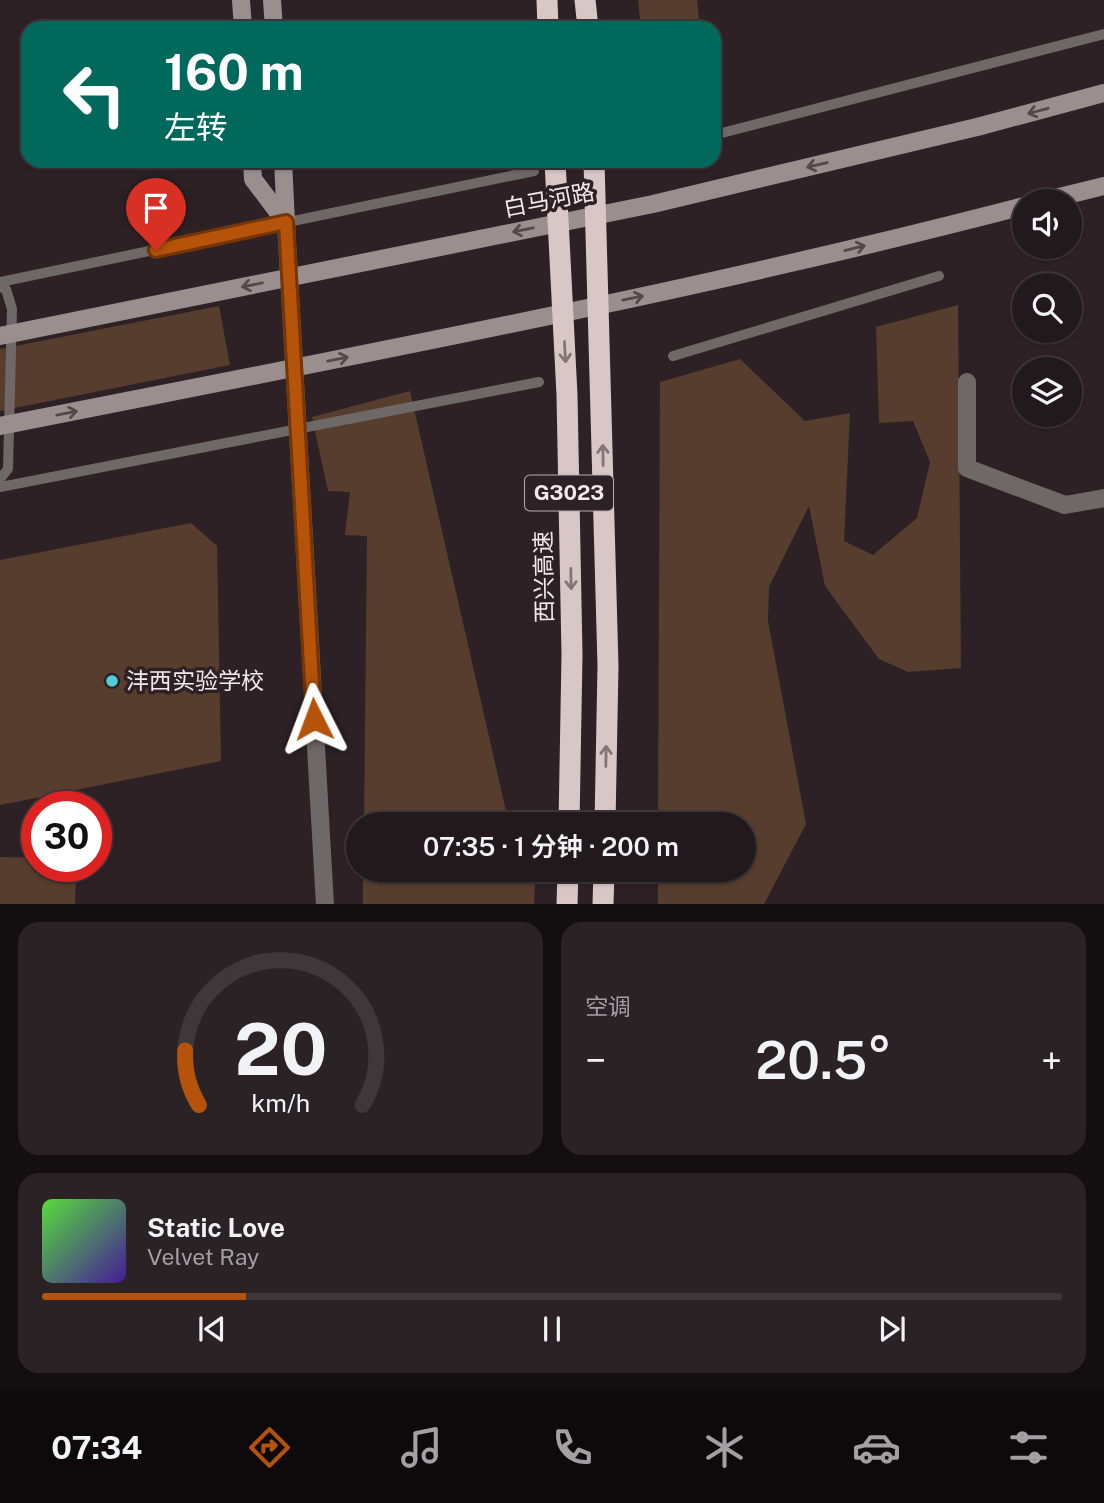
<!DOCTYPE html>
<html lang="zh">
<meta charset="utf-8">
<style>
:root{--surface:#22191c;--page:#2a2225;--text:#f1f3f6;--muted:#a2a0a3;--line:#3f383b;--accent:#b45309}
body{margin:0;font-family:"Public Sans","Noto Sans SC",sans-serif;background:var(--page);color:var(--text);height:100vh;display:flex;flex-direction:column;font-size:26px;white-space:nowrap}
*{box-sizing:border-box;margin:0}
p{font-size:23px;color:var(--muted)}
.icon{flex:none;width:38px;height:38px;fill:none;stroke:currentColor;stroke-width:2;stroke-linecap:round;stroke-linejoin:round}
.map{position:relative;height:904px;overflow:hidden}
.details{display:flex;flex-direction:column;gap:18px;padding:18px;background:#130e0f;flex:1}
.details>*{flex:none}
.guide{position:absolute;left:21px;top:21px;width:700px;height:147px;border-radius:21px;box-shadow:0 2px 5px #0004,0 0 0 2px var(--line);background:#00695c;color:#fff;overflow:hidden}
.buttons{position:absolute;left:1012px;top:189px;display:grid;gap:14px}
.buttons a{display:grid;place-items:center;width:70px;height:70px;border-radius:50%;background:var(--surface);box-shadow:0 2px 5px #0004,0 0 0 2px var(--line);font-size:35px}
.speed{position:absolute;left:21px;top:791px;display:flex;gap:14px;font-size:35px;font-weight:700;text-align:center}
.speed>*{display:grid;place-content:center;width:91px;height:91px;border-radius:50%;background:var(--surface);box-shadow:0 2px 5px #0004,0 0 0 2px var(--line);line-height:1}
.speed .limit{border:10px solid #d22;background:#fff;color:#111}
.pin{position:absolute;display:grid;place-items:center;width:60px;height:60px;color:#fff;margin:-72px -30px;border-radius:50% 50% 50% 0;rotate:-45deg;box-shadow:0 0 7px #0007}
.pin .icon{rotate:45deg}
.me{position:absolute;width:77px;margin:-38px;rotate:357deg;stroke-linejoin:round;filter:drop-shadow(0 0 5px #0008)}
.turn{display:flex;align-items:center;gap:24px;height:147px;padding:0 28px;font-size:32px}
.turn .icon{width:91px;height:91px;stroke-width:2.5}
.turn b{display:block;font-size:49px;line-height:60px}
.big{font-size:52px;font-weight:600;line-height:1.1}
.details .tile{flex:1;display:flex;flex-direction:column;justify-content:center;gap:10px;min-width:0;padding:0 24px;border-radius:21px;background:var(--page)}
.details .dial{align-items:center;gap:0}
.dial svg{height:182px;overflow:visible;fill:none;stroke:var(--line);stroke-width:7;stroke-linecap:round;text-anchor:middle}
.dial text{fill:var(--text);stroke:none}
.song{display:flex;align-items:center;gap:21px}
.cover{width:84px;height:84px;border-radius:10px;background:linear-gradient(135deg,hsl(110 70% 55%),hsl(260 70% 35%))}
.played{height:7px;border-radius:4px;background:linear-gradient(90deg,var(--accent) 20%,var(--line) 20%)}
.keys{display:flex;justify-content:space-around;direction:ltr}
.heat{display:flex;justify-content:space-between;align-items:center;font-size:38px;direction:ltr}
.details .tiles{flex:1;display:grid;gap:18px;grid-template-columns:1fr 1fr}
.tile:last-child{grid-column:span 2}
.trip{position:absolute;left:346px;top:812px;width:410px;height:70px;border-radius:35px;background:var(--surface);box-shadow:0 2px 5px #0004,0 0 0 2px var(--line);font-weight:600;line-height:70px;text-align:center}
.tab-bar{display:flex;height:112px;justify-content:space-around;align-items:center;background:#0e0a0b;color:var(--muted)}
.tab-bar .icon{width:49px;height:49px}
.tab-bar .on{color:var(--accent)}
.tab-bar b{font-size:32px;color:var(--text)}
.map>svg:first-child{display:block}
.green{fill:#573d2d}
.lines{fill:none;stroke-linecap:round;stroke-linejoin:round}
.lane{stroke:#6f6868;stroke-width:10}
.street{stroke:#6f6868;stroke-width:18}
.secondary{stroke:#9a8f8e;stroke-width:18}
.highway{stroke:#d9c7c6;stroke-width:21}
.oneway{stroke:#53484a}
.oneway2{stroke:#837476}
.route-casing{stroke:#753606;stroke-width:18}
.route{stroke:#b45309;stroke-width:12}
.poi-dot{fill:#52ccd6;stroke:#2d2126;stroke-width:2.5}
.labels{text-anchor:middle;stroke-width:7;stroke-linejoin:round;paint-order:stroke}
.shield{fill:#2d2126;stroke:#b7adb1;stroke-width:2}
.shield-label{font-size:21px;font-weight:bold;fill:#f2e9ed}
.street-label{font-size:23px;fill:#f2e9ed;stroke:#2d2126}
.poi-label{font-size:23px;fill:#f2e9ed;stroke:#2d2126;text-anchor:start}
</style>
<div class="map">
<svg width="1104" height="905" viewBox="0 0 1104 905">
<rect width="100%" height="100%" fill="#2d2126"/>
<path class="green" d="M 638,0 L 697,0 L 700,28 L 641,28 Z
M 958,305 L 961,668 L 908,672 L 879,659 L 825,586 L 809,506 L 769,587 L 768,621 L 806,824 L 764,904 L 658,905 L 658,870 L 744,870 L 744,824 L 658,824 L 660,382 L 740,359 L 805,421 L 850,413 L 844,541 L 873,555 L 917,518 L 930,462 L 913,421 L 879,423 L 876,327 Z
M 219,306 L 230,365 L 0,411 L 0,349 Z
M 410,391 L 509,824 L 364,824 L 367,536 L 345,535 L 350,492 L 328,491 L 312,417 Z
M 191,523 L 217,546 L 221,761 L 0,805 L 0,560 Z
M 0,857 L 37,858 L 37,866 L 76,866 L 75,904 L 0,904 Z
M 363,870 L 529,870 L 535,879 L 534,904 L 363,904 Z"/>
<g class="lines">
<path class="lane" d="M 714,135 L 1104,34
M 0,282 L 534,171
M 0,287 L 6,289 L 12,309 L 8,469 L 0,479
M 673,356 L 939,276
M 0,487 L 539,382"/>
<path class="street" d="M 286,223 L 325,905
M 967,382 L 967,468 L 1065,505 L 1104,498"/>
<path class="secondary" d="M 241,0 L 243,28
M 272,0 L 274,28
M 252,161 L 253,179 L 286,223
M 283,161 L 286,223
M 1043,201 L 1104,186
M 0,336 L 653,204 L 977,127 L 1104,93
M 0,426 C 342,358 686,294 1024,206"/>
<path class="highway" d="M 547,0 L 548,28
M 585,0 L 588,28
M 555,161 L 567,395 L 572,655 L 569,824
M 594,161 L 608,666 L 605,824
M 567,905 L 568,870
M 603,905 L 604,870"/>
</g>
<defs><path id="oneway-shaft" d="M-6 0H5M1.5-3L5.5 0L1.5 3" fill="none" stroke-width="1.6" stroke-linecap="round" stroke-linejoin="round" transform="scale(1.75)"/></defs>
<g class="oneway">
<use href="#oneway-shaft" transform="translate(1038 111) rotate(165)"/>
<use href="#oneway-shaft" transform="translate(817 165) rotate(167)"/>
<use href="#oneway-shaft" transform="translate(523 230) rotate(169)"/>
<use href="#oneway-shaft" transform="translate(855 248) rotate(-14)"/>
<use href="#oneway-shaft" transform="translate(252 285) rotate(169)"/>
<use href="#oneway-shaft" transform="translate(633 298) rotate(-12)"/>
<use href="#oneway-shaft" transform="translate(338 359) rotate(-11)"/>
<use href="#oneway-shaft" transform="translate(67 413) rotate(-11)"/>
</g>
<g class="oneway2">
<use href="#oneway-shaft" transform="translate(565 352) rotate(87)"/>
<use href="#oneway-shaft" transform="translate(603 455) rotate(-91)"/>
<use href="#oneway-shaft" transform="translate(571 579) rotate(89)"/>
<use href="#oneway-shaft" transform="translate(606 756) rotate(-89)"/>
</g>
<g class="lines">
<g class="route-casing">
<path id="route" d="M 156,250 L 286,222 L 314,719"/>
</g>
<use href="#route" class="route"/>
</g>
<circle class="poi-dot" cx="112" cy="681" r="7"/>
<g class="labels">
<rect class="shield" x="525" y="475.5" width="88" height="35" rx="5"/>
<g class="shield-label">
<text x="569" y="500">G3023</text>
</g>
<g class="street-label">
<text transform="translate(549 200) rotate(-11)" y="8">白马河路</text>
<text transform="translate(544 577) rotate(-91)" y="8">西兴高速</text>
</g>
<g class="poi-label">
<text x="126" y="689">沣西实验学校</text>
</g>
</g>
</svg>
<div class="buttons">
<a><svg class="icon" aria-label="sound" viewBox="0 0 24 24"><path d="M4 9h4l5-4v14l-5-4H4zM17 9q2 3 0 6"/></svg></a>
<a><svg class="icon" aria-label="search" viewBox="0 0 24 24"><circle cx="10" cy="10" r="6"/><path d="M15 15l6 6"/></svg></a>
<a><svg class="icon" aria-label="layers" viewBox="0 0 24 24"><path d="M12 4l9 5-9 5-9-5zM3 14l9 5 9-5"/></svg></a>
</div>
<div class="speed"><div class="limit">30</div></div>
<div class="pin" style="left:156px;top:250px;background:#d93025"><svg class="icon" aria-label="arrive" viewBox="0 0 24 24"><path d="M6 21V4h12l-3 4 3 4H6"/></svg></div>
<svg class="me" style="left:314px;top:719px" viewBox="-20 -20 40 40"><path d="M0-17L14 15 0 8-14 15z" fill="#b45309" stroke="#fff" stroke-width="4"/></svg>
<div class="trip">07:35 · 1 分钟 · 200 m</div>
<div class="guide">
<div class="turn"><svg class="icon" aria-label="left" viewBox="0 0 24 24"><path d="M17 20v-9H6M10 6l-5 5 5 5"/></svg><div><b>160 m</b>左转</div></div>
</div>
</div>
<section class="details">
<div class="tiles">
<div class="tile dial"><svg viewBox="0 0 100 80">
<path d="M14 69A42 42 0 1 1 86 69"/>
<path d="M14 69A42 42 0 0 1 8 45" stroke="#b45309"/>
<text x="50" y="56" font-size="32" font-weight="700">20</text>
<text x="50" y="72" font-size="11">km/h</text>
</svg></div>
<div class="tile"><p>空调</p>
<div class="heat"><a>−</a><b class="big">20.5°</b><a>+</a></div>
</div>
<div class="tile">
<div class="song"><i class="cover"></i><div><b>Static Love</b><p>Velvet Ray</p></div></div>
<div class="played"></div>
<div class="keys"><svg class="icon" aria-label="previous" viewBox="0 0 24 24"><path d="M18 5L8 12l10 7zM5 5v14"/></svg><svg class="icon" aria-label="pause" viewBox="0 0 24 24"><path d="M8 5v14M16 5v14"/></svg><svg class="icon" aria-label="next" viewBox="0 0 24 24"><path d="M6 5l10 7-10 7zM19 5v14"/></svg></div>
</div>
</div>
</section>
<nav class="tab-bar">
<b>07:34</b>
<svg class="icon on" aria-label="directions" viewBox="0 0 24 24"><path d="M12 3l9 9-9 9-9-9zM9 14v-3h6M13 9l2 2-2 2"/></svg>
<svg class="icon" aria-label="music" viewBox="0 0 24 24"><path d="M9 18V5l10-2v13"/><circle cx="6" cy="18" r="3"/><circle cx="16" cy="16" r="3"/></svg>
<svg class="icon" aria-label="phone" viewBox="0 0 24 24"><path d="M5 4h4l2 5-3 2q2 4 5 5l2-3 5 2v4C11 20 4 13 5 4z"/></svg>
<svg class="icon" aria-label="climate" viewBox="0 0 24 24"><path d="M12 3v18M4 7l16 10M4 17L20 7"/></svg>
<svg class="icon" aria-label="car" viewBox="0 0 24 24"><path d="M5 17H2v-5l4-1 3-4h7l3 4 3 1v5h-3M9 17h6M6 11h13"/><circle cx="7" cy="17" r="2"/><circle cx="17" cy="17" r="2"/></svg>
<svg class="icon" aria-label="filters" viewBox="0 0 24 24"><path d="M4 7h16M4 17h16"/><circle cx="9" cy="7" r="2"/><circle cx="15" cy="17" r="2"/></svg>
</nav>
